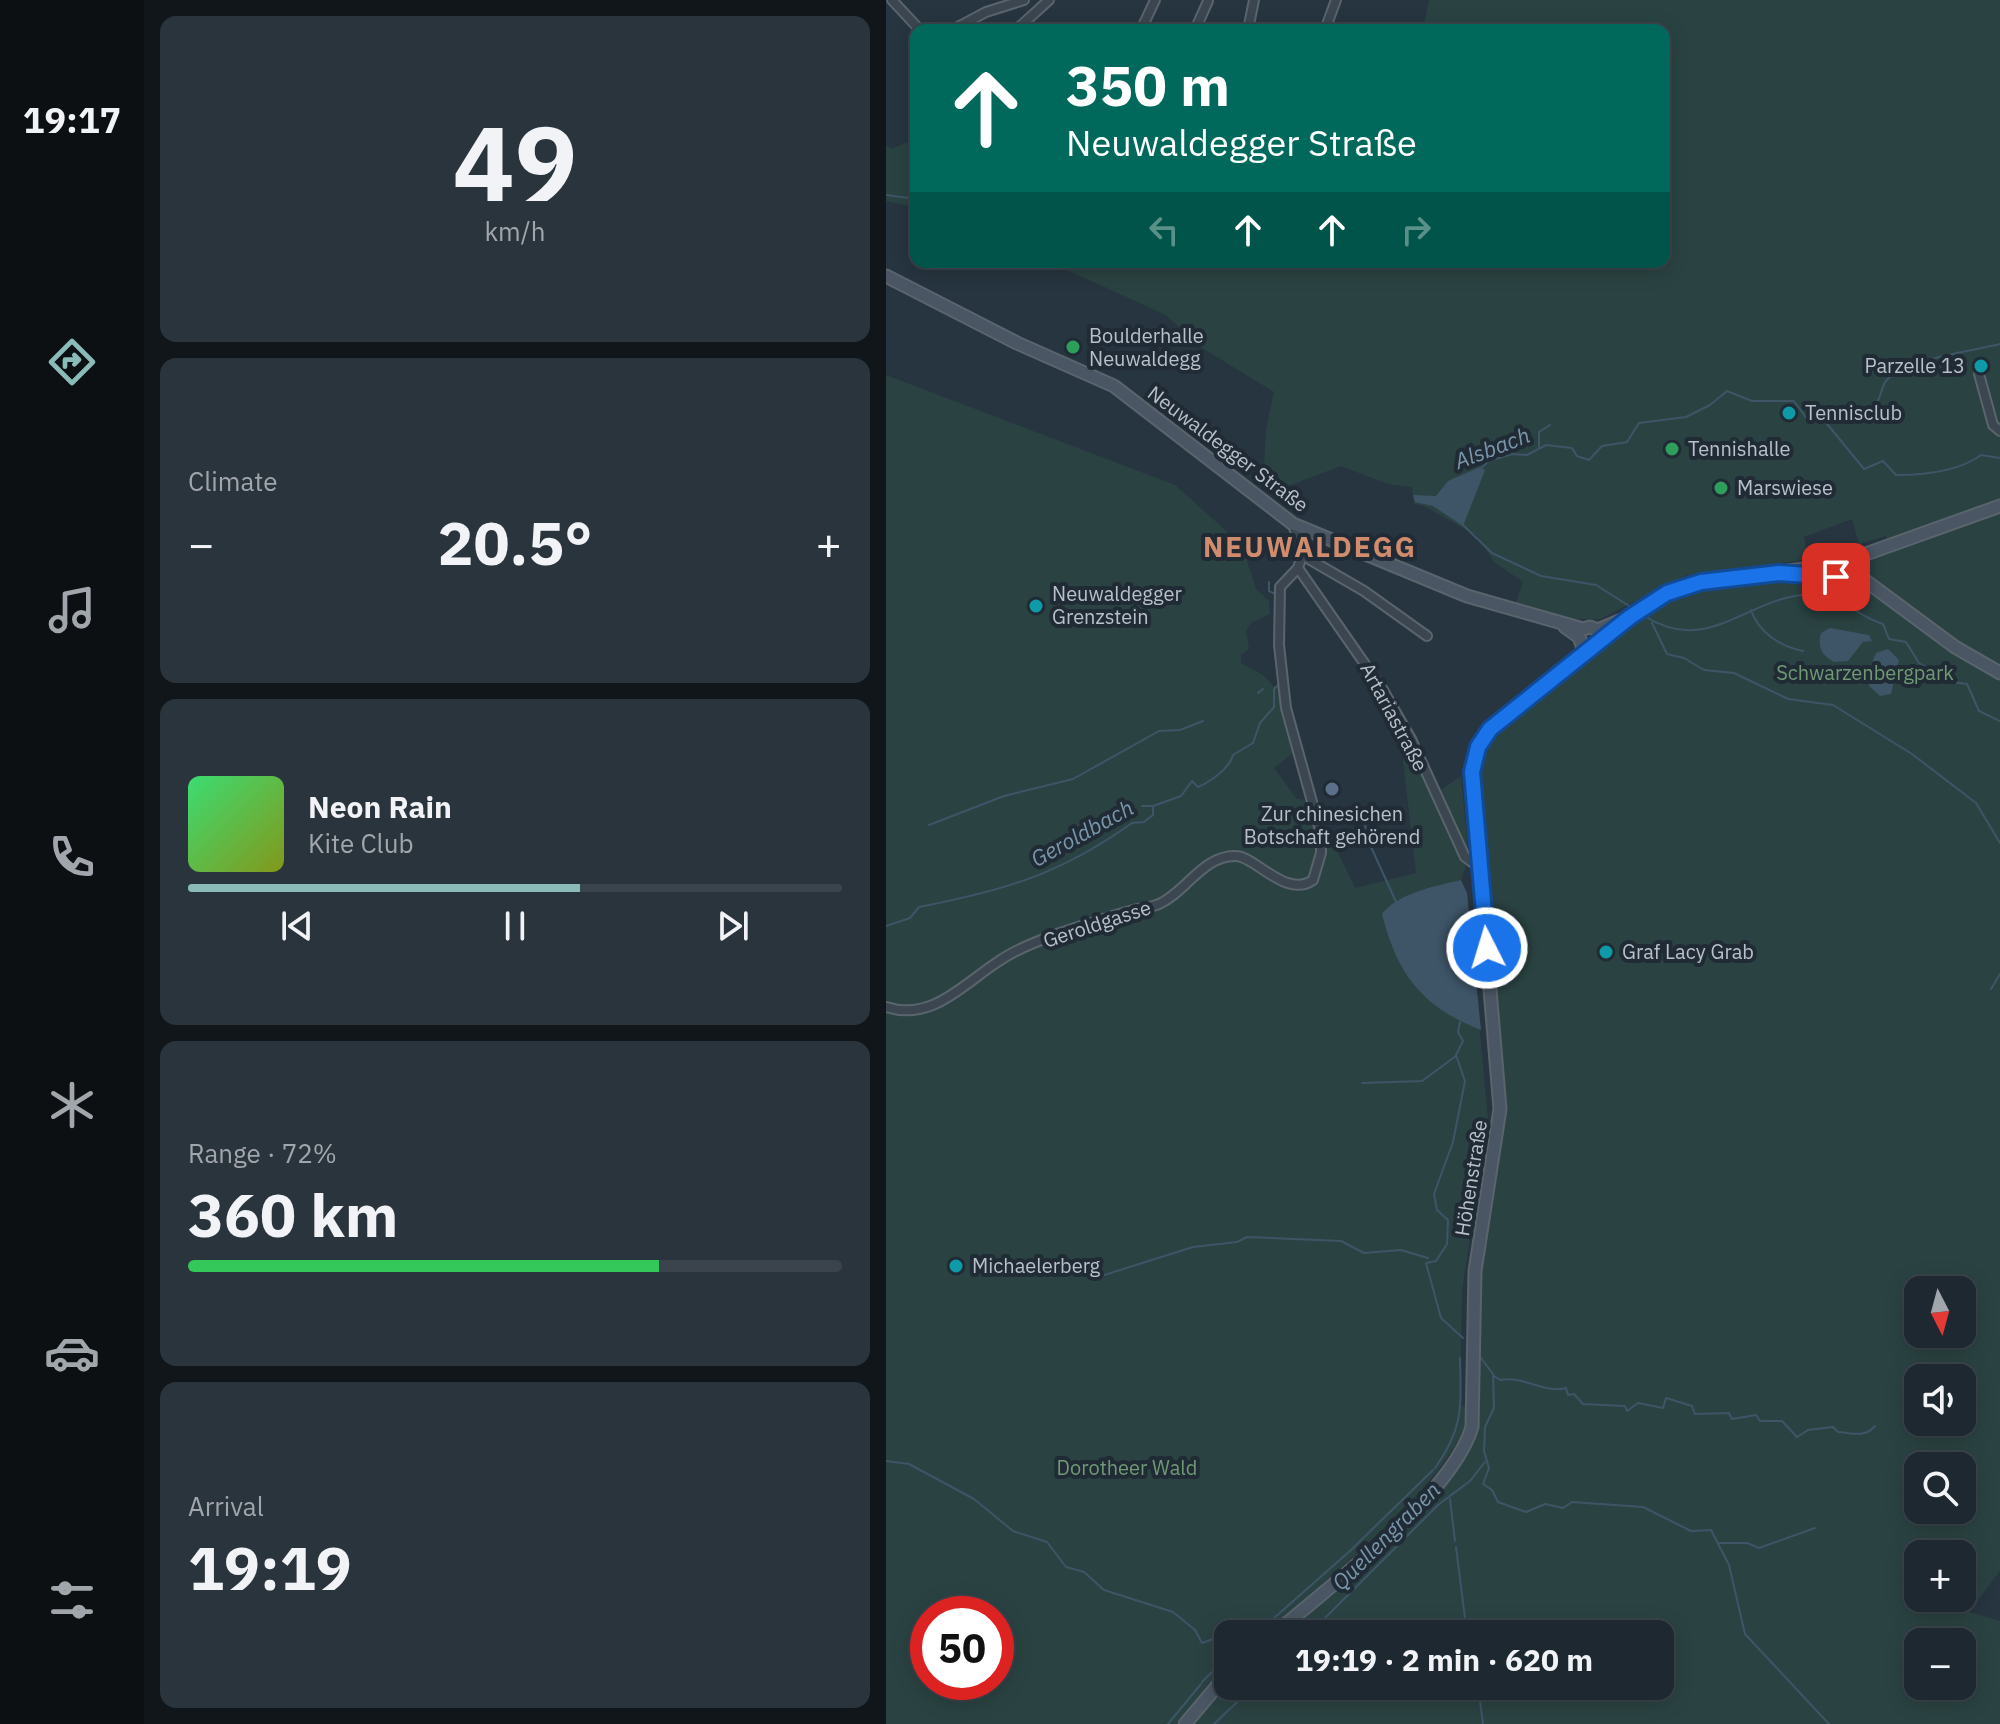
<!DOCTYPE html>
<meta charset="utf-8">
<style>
:root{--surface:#1d2830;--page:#2a343c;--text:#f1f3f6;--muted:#a0a6ab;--line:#3b444c;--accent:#8bbbb9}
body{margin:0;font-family:"IBM Plex Sans",sans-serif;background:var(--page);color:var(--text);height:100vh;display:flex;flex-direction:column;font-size:30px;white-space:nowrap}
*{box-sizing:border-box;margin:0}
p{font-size:26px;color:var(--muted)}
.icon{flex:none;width:44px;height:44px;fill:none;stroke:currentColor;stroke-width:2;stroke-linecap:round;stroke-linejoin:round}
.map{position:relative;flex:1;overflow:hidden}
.panel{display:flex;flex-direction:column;gap:16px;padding:16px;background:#10161a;width:742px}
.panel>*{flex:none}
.hud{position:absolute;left:24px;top:24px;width:760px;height:244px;border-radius:16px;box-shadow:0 4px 20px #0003,0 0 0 2px var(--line);background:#00695c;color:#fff;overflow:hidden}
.needle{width:52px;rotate:174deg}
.buttons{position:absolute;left:1018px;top:1276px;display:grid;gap:16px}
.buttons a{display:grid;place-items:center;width:72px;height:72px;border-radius:16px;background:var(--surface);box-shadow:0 4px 20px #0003,0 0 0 2px var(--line);font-size:40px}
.speed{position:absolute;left:24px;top:1596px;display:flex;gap:16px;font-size:40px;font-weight:700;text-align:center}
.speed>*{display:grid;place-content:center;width:104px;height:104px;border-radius:50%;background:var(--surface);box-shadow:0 4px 20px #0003,0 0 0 2px var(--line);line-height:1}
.speed .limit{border:12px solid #d22;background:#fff;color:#111}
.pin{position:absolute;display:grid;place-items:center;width:68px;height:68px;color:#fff;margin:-34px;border-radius:16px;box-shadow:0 4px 12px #0006}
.me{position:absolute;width:88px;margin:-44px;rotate:355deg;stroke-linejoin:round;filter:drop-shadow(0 0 6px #0008)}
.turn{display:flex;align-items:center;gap:28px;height:168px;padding:0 24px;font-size:36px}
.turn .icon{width:104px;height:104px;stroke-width:2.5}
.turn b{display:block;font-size:56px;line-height:68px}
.lanes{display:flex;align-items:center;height:76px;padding:0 24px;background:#0003;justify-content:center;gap:40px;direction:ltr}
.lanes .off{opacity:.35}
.big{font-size:60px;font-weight:700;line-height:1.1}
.panel .tile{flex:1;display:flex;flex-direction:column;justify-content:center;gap:12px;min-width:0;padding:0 28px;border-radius:16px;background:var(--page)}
.panel .dial{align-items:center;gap:0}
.dial b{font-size:104px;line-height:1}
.song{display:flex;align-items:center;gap:24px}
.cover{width:96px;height:96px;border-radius:12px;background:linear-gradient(135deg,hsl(140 70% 55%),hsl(70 70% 35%))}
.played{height:8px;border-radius:4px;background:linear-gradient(90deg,var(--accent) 60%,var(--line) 60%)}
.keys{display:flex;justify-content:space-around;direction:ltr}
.heat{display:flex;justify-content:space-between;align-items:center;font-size:44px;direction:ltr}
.charge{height:12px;border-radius:6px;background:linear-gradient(90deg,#34c759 72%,var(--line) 0)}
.trip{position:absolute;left:328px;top:1620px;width:460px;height:80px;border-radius:16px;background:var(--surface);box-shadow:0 4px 20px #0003,0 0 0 2px var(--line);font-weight:700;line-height:80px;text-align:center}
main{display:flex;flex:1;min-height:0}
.tabs{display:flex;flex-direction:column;width:144px;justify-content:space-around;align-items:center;background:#0c1013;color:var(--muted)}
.tabs .icon{width:56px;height:56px}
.tabs .active{color:var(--accent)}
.tabs b{font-size:36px;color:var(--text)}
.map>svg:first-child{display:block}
.green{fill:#2a4342;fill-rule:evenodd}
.water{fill:#3e5568}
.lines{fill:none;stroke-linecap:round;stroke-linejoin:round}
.stream{stroke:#3e5568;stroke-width:2}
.minor-casing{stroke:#59646d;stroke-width:12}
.secondary-casing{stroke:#59646d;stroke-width:15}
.minor{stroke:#3b4650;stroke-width:8}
.secondary{stroke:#4a5663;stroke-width:11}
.route-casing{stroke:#114b97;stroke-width:20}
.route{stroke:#1a73e8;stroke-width:14}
.leisure-dot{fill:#2e9e5b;stroke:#202b35;stroke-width:3}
.culture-dot{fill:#0f9aa8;stroke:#202b35;stroke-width:3}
.service-dot{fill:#5c6f8a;stroke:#202b35;stroke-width:3}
.labels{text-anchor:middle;stroke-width:8;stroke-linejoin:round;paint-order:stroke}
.poi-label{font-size:20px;fill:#b8c1ca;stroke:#202b35;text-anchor:start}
.street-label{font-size:20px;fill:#b8c1ca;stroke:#202b35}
.park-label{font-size:20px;fill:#709a75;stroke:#202b35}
.water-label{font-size:22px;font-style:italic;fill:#7a96ab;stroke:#202b35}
.district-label{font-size:28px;font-weight:bold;letter-spacing:2px;fill:#d18b6d;stroke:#202b35}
</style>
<main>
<nav class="tabs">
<b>19:17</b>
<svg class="icon active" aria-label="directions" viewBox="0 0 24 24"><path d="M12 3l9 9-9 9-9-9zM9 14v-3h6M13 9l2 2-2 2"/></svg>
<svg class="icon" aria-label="music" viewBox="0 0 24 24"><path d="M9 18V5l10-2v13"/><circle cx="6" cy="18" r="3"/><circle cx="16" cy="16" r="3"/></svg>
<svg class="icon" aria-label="phone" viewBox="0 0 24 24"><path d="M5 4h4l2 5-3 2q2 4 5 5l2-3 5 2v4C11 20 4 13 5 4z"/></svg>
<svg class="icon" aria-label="climate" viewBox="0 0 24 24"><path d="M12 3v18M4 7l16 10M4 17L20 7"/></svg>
<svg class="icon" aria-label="car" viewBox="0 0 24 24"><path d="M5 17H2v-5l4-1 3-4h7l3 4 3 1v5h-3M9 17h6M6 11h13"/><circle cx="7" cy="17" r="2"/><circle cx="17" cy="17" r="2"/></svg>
<svg class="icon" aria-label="filters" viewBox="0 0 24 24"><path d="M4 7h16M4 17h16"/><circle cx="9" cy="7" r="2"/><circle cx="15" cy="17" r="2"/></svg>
</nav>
<section class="panel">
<div class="tile dial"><b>49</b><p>km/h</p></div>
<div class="tile"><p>Climate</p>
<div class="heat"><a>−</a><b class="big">20.5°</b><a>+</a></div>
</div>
<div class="tile">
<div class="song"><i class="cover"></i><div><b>Neon Rain</b><p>Kite Club</p></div></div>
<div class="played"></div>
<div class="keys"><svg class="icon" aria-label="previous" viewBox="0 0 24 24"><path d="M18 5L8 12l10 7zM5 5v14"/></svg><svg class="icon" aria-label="pause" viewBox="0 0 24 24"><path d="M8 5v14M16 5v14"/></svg><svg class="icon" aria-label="next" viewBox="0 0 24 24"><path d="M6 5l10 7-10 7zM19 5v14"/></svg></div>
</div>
<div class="tile"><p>Range · 72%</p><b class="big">360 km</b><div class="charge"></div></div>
<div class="tile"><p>Arrival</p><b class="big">19:19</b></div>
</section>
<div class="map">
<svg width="1114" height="1724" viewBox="0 0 1114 1724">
<rect width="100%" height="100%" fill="#273540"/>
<path class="green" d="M 543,0 L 1114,0 L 1114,1571 L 1083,1612 L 1114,1621 L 1114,1724 L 305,1724 L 342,1686 L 774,1686 L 774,1634 L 401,1634 L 547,1498 L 579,1458 L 591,1427 L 595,1278 L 620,1109 L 593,782 L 598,747 L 617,725 L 761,615 L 794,595 L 832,587 L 910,581 L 973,591 L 980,577 L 978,561 L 1005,548 L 1000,536 L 973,544 L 966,519 L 918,537 L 922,557 L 918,560 L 801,575 L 714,619 L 688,619 L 630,603 L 637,582 L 608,562 L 591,536 L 538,506 L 528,504 L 526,487 L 502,484 L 455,466 L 383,493 L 377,489 L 380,429 L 388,392 L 310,344 L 280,315 L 163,262 L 778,262 L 778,30 L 537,30 ZM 1032,1290 L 1076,1290 L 1076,1334 L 1032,1334 ZM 1032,1378 L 1076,1378 L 1076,1422 L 1032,1422 ZM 1032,1466 L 1076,1466 L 1076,1510 L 1032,1510 ZM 1032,1554 L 1076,1554 L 1076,1598 L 1032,1598 ZM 1032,1642 L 1076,1642 L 1076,1686 L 1032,1686 Z
M 30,108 L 30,207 L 0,201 L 0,146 L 6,149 L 22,142 L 23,120 Z
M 0,375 L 289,485 L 356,545 L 370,589 L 383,601 L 384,614 L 365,623 L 360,631 L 363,649 L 355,655 L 355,663 L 377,675 L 388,687 L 392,685 L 407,753 L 388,768 L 411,799 L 427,800 L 469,888 L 530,873 L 517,760 L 524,749 L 580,866 L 575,880 L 581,893 L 602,1120 L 576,1291 L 574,1404 L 584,1411 C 570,1480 433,1584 378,1634 L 342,1634 L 342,1667 L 290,1724 L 0,1724 ZM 42,1614 L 110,1614 L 110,1682 L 42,1682 Z
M 575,776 L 582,849 L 581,849 L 552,792 Z"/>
<path class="water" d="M 594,467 L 599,470 L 577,526 L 547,506 L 529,502 L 527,495 L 550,496 L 562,481 Z
M 944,628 L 983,635 L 986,641 L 977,642 L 962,661 L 948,662 C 936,656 931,647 935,633 Z
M 1002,649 L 1013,660 L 1005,694 L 994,696 L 983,686 L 984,667 L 990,653 Z
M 575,880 L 581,893 L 595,1030 C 536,1007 511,974 496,914 C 512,893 550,886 575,880 Z"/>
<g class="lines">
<path class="stream" d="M 0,195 L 30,199
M 966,420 L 984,418 L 990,405
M 942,423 C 962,421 972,413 990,404 C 995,398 995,387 1000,381 C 1018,359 1087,351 1114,344
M 653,449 L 653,432 L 664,425
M 594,469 L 603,461 L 626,454 L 641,455 L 660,445 L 686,448 L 691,456 L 703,460 L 716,446 L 741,442 L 753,423 L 800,417 L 824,405 L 841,391 L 866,401 L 908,401 L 921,419 L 933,414 L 978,469 L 997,461 L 1010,475 C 1039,475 1072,472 1095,455 L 1114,458
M 576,524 L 606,553 L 655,576 L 710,585 L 748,609
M 383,582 L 383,591 L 389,594
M 865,610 C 872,632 895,647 917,651
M 757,615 C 822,658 859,597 925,594 C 952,593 972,617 997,624 L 1003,639 L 1020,642 L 1033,663 L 1067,682 L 1081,684 L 1093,711 L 1114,721
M 766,623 L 781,654 L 798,658 L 818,670 L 848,673 L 902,699 L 947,705 L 1026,754 L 1090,803 L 1114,843
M 372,693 L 377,689
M 256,806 L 267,806
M 476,815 L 485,847 L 511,904
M 43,825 L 118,796 L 187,779 L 273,731 L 294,730 L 317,721
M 0,926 L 24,918 L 33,907 C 119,890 173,875 246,823 L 258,822 L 267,815 L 267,806 L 295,796 L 306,781 L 312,787 C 324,782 344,768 347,755 L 367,743 L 374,723 L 388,707 L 388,689 L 392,685
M 1105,989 L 1114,974
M 574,1022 L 572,1032 L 577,1041 L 570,1055 L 579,1081 L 567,1142 L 548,1194 L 551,1210 L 562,1220 L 561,1244 L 550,1261 L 540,1263 L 555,1318 L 577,1338
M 476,1083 L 536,1081 L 570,1056
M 212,1277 L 307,1247 L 351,1242 L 361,1237 L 455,1241 L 478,1253 L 515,1250 L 542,1258
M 595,1358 L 607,1374 L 608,1408 L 599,1427 L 598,1451 L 603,1468 L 597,1484 L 606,1490 L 612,1502 L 640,1512 L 659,1504 L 677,1508 L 686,1502 L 757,1507 L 805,1531 L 825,1530 L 843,1565 L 859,1634 L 943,1724
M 608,1376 L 614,1380 C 637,1375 658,1394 680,1388 L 682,1395 L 688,1394 L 697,1404 L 739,1406 L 741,1411 L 752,1403 L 777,1408 L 780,1398 L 806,1406 L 809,1414 L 843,1413 L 846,1419 L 870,1415 L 874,1421 L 896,1421 L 911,1437 L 922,1430 L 947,1427 L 952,1432 C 967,1433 979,1438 989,1426
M 0,1461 L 23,1464 L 88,1499 L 127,1531 L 161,1542 L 180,1567 L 198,1572 L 218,1590 L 287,1612 L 309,1630 L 316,1643 L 330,1638 L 341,1640
M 549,1468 C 578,1428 575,1406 574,1358
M 564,1499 L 569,1541
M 833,1543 L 861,1543 L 873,1548 L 929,1528
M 570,1547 L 581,1634
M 370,1634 L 465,1550 L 547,1470
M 423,1634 L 552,1505 L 584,1481 L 599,1462
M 335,1663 L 342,1657
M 316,1682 L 334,1664
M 592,1686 L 597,1724
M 282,1724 L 315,1684
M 328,1724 L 368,1686"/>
<g class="minor-casing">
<path id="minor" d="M 6,0 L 34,30
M 66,30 L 100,12 L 138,0
M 130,30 L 163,0
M 255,30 L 269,0
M 309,30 L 322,1
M 362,30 L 368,0
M 439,30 L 450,0
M 1093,374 L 1107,425 L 1114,431
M 407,524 L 416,555 L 412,568 L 497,690 L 525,739 L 579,857 L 594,868
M 416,555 L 478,591 L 541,636
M 0,1007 C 46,1022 77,984 113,961 C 130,949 154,940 174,933 C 197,926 220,917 244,911 C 253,908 264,908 273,904 C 300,892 317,855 350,856 C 369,856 400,899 427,880 L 435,853 L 435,834 L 400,708 L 393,645 L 394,587 L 412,568"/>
</g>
<g class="secondary-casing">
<path id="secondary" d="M 0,276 L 131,343 L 228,386 L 407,524 L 581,596 L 697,629 L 704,627 L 712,630 L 733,621
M 969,573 L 1069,647 L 1114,673
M 918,574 L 947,575 L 978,584
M 679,627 L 693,637 L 696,645
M 388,1634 C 443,1587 566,1495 586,1427 L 589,1271 L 614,1109 L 587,786 C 585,760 591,741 610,723 L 744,617 L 781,593 L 815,582 L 949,565 L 1114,506
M 299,1724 L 342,1673"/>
</g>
<use href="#minor" class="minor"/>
<use href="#secondary" class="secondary"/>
</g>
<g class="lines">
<g class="route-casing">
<path id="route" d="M 601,948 L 586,772 L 592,747 L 604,729 L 744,617 L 781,593 L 815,582 L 893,573 L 950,577"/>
</g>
<use href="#route" class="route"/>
</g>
<g class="leisure-dot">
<circle cx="187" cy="347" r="8"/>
<circle cx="786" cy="449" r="8"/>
<circle cx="835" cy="488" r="8"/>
</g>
<g class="culture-dot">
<circle cx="1095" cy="366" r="8"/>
<circle cx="903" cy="413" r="8"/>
<circle cx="150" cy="606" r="8"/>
<circle cx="720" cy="952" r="8"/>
<circle cx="70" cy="1266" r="8"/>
</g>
<circle class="service-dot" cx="446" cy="789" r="8"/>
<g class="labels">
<g class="poi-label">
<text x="203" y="343">Boulderhalle<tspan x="203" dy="23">Neuwaldegg</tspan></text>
<text x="1079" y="373" text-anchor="end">Parzelle 13</text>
<text x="919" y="420">Tennisclub</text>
<text x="802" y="456">Tennishalle</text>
<text x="851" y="495">Marswiese</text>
<text x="166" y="601">Neuwaldegger<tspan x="166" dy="23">Grenzstein</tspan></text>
<text x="446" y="821" text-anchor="middle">Zur chinesichen<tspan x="446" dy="23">Botschaft gehörend</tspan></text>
<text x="736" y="959">Graf Lacy Grab</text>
<text x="86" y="1273">Michaelerberg</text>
</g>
<g class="street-label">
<text transform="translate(342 449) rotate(37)" y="7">Neuwaldegger Straße</text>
<text transform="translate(508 717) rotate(62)" y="7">Artariastraße</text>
<text transform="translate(211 924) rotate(-18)" y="7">Geroldgasse</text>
<text transform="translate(585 1178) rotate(-81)" y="7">Höhenstraße</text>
</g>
<g class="park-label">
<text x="979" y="680">Schwarzenbergpark</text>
<text x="241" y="1475">Dorotheer Wald</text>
</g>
<g class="water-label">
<text transform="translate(606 448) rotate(-21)" y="8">Alsbach</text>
<text transform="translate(196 833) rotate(-29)" y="8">Geroldbach</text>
<text transform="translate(500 1536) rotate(-45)" y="8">Quellengraben</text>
</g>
<g class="district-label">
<text x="424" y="557">NEUWALDEGG</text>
</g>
</g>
</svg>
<div class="buttons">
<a><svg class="needle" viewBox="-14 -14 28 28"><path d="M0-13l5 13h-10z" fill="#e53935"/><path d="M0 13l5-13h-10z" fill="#a0a6ab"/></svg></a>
<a><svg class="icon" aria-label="sound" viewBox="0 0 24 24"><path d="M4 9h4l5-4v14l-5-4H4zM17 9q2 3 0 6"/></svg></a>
<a><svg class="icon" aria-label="search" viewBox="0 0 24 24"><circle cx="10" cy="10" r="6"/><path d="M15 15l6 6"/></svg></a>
<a>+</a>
<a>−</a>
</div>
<div class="speed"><div class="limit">50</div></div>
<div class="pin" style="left:950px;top:577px;background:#d93025"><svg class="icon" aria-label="arrive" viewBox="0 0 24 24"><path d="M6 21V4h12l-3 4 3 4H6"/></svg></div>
<svg class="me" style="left:601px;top:948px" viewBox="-20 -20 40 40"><circle r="17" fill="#1a73e8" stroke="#fff" stroke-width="3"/><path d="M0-11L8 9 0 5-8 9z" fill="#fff"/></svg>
<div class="trip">19:19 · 2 min · 620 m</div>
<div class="hud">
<div class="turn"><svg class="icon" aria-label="ahead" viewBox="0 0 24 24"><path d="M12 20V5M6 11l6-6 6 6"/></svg><div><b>350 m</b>Neuwaldegger Straße</div></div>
<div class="lanes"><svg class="icon off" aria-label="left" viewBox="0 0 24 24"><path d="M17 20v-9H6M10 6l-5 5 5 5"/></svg><svg class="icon" aria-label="ahead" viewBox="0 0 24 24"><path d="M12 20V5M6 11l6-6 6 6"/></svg><svg class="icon" aria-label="ahead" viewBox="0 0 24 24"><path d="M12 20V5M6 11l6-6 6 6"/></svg><svg class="icon off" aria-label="right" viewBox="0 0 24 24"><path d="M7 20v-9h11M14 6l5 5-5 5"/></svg></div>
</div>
</div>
</main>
